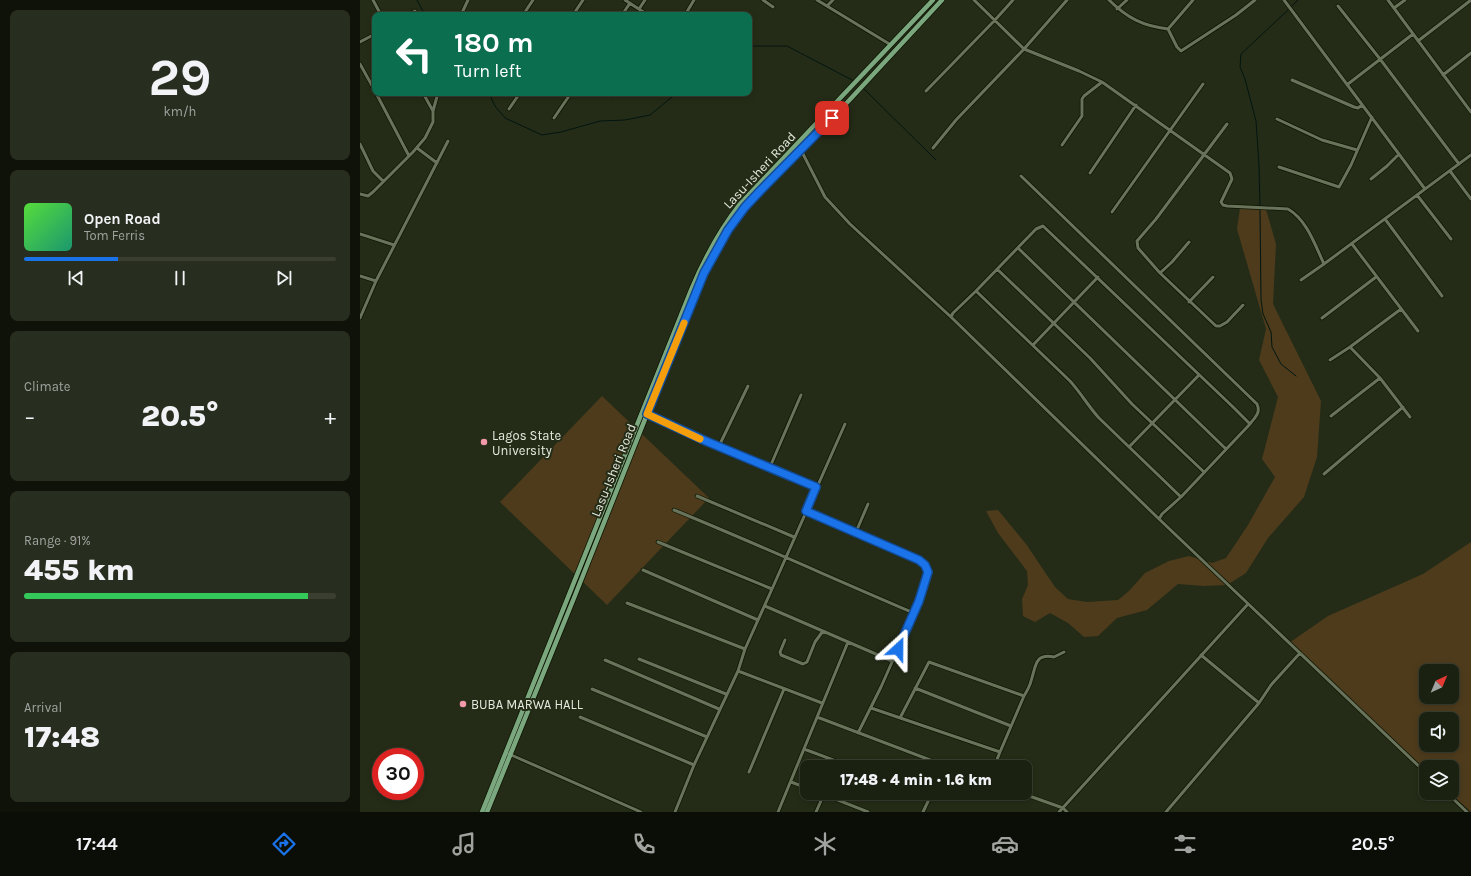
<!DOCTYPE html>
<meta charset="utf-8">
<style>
:root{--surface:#1b2111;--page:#282e1f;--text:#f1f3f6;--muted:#a0a39f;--line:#393e31;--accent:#1a73e8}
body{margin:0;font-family:Karla,sans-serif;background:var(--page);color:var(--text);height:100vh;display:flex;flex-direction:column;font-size:15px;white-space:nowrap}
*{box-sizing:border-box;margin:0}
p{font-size:13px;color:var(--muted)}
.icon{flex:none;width:22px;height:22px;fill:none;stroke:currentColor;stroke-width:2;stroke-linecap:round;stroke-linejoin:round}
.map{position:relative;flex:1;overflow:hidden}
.side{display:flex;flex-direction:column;gap:10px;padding:10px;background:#0f1209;width:360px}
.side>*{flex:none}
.top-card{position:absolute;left:12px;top:12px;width:380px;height:84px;border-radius:8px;box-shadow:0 2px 6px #0003,0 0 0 1px var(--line);background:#0b6e4f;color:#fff;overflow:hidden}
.needle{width:26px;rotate:44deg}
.tools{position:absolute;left:1059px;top:664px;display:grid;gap:8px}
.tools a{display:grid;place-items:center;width:40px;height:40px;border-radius:8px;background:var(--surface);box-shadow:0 2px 6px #0003,0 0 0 1px var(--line);font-size:20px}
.speed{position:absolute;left:12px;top:748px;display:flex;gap:8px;font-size:20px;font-weight:700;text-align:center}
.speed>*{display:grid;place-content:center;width:52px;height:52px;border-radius:50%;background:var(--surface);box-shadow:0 2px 6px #0003,0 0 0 1px var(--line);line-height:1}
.speed .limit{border:6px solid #d22;background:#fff;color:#111}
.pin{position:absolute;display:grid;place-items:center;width:34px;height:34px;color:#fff;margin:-17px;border-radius:8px;box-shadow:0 2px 6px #0006}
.me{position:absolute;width:44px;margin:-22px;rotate:24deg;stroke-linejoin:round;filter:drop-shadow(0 0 3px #0008)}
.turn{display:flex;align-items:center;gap:14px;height:84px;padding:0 16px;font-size:18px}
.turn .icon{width:52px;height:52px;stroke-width:2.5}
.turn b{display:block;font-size:28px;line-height:34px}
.big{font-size:30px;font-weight:800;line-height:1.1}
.side .tile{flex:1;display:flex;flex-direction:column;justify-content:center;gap:6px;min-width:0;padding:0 14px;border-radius:8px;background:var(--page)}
.side .dial{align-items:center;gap:0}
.dial b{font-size:52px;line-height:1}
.song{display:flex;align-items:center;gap:12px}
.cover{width:48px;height:48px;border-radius:6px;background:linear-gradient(135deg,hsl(110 70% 55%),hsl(160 70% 35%))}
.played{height:4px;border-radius:2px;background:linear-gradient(90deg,var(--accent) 30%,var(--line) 30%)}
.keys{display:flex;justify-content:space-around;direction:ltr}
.heat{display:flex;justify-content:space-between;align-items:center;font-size:22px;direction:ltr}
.charge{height:6px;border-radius:3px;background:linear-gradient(90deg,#34c759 91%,var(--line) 0)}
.trip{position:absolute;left:440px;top:760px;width:232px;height:40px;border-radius:8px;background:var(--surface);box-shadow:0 2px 6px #0003,0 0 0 1px var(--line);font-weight:800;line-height:40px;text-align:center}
.tabs{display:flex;height:64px;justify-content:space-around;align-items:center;background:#0b0d07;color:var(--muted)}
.tabs .icon{width:28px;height:28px}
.tabs .active{color:var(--accent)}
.tabs b{font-size:18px;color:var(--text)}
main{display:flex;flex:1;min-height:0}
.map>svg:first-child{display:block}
.green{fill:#4d3b1c;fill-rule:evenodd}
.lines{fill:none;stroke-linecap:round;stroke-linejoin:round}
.stream{stroke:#021510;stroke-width:1}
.minor-casing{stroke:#0d1502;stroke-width:4.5}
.primary-casing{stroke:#0d1502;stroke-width:6}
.minor{stroke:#69735b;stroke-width:3}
.primary{stroke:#7ba77e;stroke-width:4.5}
.route-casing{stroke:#114b97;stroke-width:10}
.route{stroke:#1a73e8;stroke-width:7}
.slow{stroke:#f59e0b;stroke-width:7}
.poi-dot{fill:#f39aaa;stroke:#242c17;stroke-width:1.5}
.labels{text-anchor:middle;stroke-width:4;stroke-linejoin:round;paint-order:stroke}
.street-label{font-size:13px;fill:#e5ebdd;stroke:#242c17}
.poi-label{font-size:13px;fill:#e5ebdd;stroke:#242c17;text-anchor:start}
</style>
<main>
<section class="side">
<div class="tile dial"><b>29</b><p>km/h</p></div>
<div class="tile">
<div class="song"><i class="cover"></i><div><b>Open Road</b><p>Tom Ferris</p></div></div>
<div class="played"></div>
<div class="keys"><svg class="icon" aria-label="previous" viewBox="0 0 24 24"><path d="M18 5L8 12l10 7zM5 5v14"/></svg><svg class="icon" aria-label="pause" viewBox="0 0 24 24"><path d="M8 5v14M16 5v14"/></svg><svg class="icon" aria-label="next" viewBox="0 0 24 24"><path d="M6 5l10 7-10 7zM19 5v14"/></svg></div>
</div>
<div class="tile"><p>Climate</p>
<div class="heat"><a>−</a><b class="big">20.5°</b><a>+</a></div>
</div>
<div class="tile"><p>Range · 91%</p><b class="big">455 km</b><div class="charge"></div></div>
<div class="tile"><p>Arrival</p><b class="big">17:48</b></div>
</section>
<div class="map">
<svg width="1111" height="812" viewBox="0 0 1111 812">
<rect width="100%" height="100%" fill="#242c17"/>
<path class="green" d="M 905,206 L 916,244 L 913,304 L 961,401 L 957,457 L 944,497 L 908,538 L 886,573 L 867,585 L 844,586 L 818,584 L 787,610 L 757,618 L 738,636 L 724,637 L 708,623 L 690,613 L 675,622 L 663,616 L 662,599 L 668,585 L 667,571 L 638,533 L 626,511 L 638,510 L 666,544 L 695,587 L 708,599 L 727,602 L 758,600 L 769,591 L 785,573 L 809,561 L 829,556 L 852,563 L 866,558 L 888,525 L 915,477 L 902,459 L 918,397 L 899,360 L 906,329 L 877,229 L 880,208 Z
M 242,396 L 349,498 L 247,605 L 140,502 Z
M 1111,542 L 1111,812 L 1089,793 L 1092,793 L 1092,767 L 1066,767 L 1066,771 L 929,643 L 968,616 L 1063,574 ZM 1066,671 L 1092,671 L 1092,697 L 1066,697 ZM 1066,719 L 1092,719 L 1092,745 L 1066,745 Z"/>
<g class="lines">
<path class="stream" d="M 57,0 L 65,15
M 932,6 L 938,0
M 389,46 L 427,46 L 494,81
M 503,88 L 576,160
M 129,93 L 135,106 L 145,118 L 182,135 L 201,132 L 240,121 L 265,120 L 290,115 L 317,93
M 900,207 L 899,165 L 896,121 L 885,79 L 880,67 L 881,54 L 928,10
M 900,210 L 901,300 L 903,314 L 911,332 L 912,347 L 921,364 L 936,376"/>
<g class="minor-casing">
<path id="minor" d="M 13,0 L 21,15
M 265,0 L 288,15
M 403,0 L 413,7
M 457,0 L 531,45
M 614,0 L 664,49 L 719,71 L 742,82 L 870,173 L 872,179 L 861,202 L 863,205 L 867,206 L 928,209 C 947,220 955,245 964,264 L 1111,155
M 749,0 C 767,18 783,26 808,29 L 833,0
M 924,0 L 1065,189
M 1028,0 L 1111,112
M 467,6 L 473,0
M 978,6 L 1020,59 L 1099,164
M 1034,8 L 1045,0
M 279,9 L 285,0
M 757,9 L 767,0
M 48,15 L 55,11
M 101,15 L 108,0
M 163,15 L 173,0
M 213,15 L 223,0
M 262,15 L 270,3
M 325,15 L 334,0
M 808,29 L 817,47 L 821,51 L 876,15 L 895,0
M 1058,41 L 1111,0
M 0,42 L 15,34
M 0,64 L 15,91
M 1083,75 L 1111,53
M 932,80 L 994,107 L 998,108 L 1002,105
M 988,84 L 1053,34
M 566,91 L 635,20 L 653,0
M 16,93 L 49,156
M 63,93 L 73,111
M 249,93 L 252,95
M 149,109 L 160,93
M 194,118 L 211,93
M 917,119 L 962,140 L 997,150
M 867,124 L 796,219 L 777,241 L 778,248 L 800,273 L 856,326 L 860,326 L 867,322 L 883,305
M 0,144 L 13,171 L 23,181
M 702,145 L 722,116 L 722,99 L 724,96 L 742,82
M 57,148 L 77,163
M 573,148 L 596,120 L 664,49 L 707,0
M 441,150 L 465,197 L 490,224 L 591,317 L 799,519 L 1066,773
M 919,167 L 979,187 L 991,165 L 1012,117
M 1090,171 L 1111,199
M 730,173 L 776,105
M 661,176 L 897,404 C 901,413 895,417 890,424
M 1011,179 L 1027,166 L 1039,154
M 0,194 L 8,196 L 13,192 L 53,152 L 65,138 L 73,122 L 73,111 L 78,93
M 1057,195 L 1091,239
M 752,212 L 843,84
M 1025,219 L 1082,296
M 0,234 L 34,245
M 992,244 L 1058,331
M 658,248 L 866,449
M 637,269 L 730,358 L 772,404 L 844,472
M 800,273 L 812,262 L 829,242
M 0,276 L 16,281
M 941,280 L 964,264
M 616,291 L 710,381 C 721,393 728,406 739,418 L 821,497
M 829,302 L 853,277
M 591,317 L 593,313 L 616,291 L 676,229 L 683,226 L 872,406 L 890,424 L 821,497 L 802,514 L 799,519
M 0,318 L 16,281 L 88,141
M 962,318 L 1016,277
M 673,345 L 738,277
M 990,347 L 1020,378 L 1050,417
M 970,360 L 990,347 L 1041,309
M 287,414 L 348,442 L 456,487
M 971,416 L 1020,378
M 359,446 L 388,386
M 769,447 L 839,375
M 410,467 L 441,395
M 964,474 L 1043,407
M 337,496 L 434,537
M 314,510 C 395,543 474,579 554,613
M 446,511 L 559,560 L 565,565 L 568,572 L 559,601 L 521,687 L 498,733
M 496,532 L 508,504
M 298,542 L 412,589
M 283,570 L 398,620
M 267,603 L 385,649
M 405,606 L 532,661
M 425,640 L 420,652 L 421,655 L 443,664 L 447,662 L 455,642 L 463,631
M 841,655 L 899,703
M 279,659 L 366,694
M 245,660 L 359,709
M 378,671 L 462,703
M 555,688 L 651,726
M 232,689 L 347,737
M 664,696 C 667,691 670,686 671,681 C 676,667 674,653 694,657 L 704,652
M 511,708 L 640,752 L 664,696 L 569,662 L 540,718
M 220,717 L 334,765
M 457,717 L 578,763 L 579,767
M 444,749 L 492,767
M 149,754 L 281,812
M 578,763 L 588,767
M 634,767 L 640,752
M 389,772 L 424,689
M 431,782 L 447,788
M 460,793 L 508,812
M 562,793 L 571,796
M 661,793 L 703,808 L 707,812
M 1087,793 L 1107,812
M 315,812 L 334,765 L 378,671 L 385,649 L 412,589 L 485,424
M 418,812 L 488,642
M 456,812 L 464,794
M 563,812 L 572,793
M 699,812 L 888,604
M 806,812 L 899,703 L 911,685 L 940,653"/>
</g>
<g class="primary-casing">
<path id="primary" d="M 122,812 L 331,290 C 344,259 359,231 380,204 L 573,0
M 127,812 L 214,598 L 336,291 L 349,263 L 368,230 L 385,207 L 483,107 L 582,0"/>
</g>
<use href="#minor" class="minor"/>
<use href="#primary" class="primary"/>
</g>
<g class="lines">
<g class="route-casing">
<path id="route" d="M 472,118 L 400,191 L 385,207 L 368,230 L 344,273 L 287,414 L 348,442 L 456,487 L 446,511 L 559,560 L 565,565 L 568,572 L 559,601 L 538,649"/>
</g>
<use href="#route" class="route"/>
<path class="slow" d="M 324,323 L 287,414 L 340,439"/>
</g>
<g class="poi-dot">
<circle cx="124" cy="442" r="4"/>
<circle cx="103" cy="704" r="4"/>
</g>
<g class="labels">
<g class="street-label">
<text transform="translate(399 170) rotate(-47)" y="5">Lasu-Isheri Road</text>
<text transform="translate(253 470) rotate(-68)" y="5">Lasu-Isheri Road</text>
</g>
<g class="poi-label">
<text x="132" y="440">Lagos State<tspan x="132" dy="15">University</tspan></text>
<text x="111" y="709">BUBA MARWA HALL</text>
</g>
</g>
</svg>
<div class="tools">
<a><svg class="needle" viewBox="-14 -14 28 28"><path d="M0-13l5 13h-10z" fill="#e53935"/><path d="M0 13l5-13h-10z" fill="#a0a39f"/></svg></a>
<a><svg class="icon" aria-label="sound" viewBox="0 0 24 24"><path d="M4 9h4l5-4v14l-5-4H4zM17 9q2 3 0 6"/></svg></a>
<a><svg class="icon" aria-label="layers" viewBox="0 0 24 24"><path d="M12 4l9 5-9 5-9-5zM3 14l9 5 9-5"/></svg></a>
</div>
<div class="speed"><div class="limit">30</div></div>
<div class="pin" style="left:472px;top:118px;background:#d93025"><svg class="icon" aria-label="arrive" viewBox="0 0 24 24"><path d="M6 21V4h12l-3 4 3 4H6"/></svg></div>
<svg class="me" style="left:538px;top:649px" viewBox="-20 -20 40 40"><path d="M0-17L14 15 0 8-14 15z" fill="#1a73e8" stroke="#fff" stroke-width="4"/></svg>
<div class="trip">17:48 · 4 min · 1.6 km</div>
<div class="top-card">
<div class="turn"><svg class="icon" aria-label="left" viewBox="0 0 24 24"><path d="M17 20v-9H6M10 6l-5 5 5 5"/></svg><div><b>180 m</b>Turn left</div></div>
</div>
</div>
</main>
<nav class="tabs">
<b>17:44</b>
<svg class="icon active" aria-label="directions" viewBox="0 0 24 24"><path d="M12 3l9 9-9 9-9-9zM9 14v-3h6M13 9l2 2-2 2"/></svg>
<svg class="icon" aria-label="music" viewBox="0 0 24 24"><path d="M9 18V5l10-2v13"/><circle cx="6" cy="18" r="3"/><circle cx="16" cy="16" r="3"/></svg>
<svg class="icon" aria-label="phone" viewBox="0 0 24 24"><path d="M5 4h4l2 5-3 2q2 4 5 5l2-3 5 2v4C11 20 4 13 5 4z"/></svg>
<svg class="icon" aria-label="climate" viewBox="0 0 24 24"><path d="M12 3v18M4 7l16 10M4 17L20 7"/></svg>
<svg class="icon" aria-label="car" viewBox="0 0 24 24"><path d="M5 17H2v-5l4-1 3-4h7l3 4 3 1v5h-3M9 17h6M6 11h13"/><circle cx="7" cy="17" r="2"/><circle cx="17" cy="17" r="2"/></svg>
<svg class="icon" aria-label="filters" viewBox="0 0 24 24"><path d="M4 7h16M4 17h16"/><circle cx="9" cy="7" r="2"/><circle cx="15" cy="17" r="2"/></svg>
<b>20.5°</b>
</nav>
